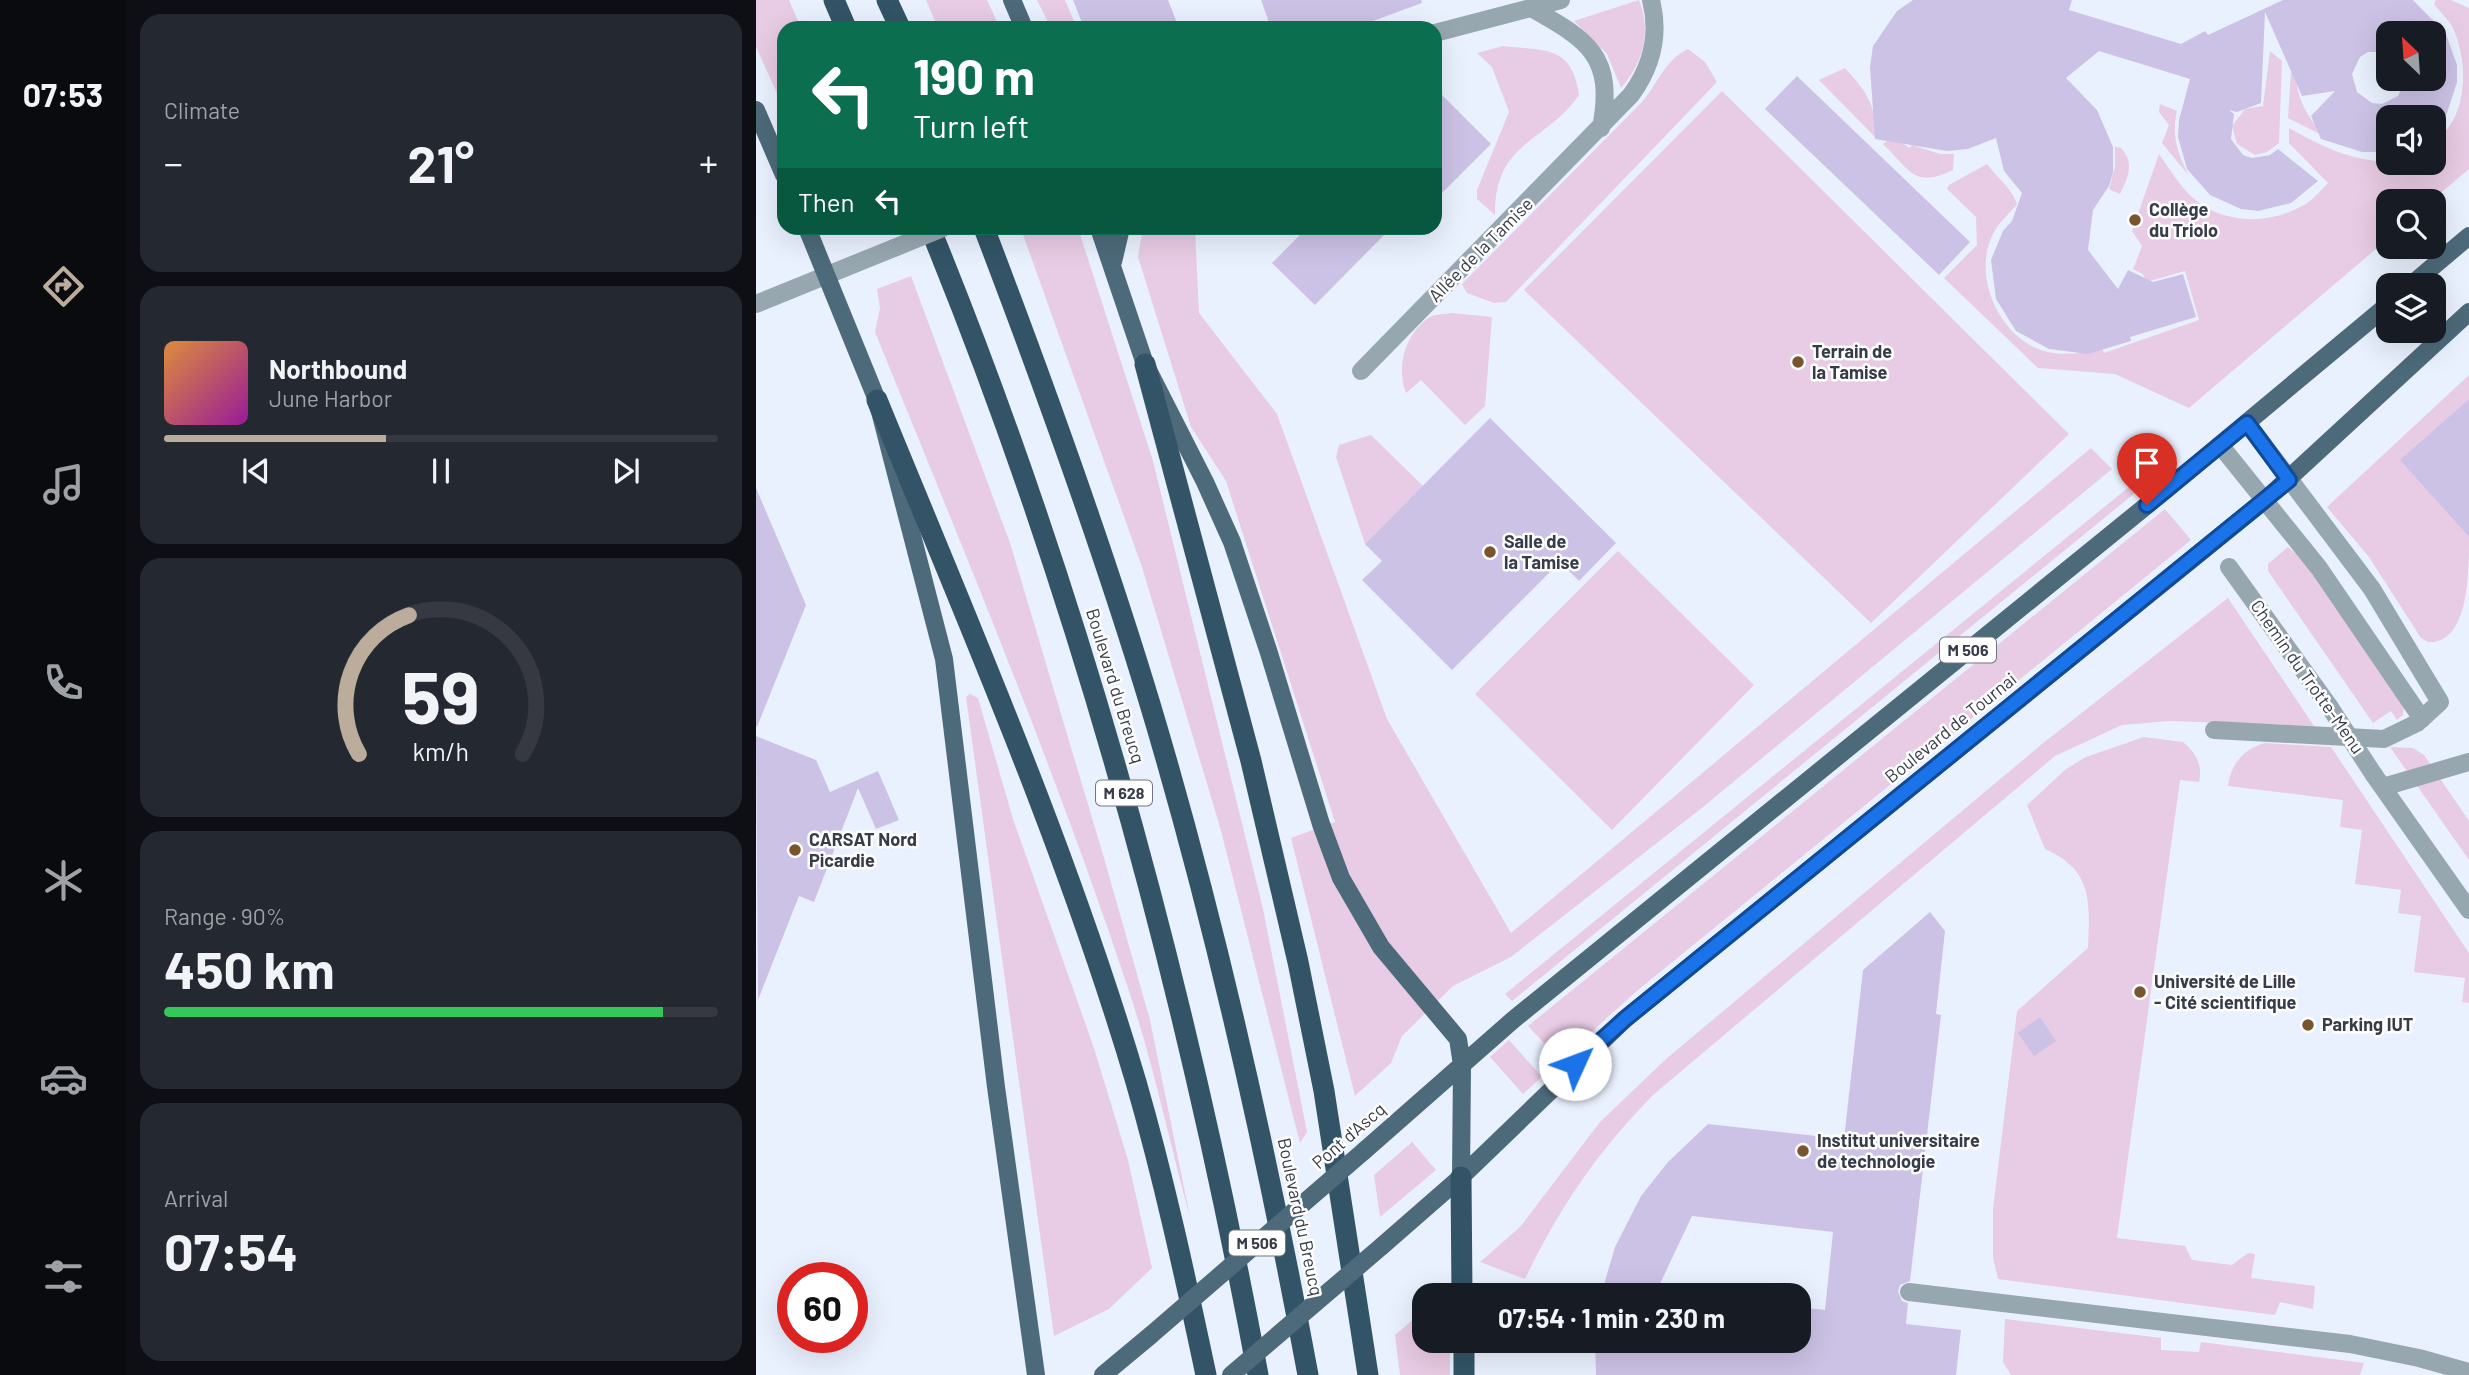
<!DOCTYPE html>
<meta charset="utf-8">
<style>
:root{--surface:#171b24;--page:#242831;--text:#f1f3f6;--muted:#9ea1a6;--line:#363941;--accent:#bbac9c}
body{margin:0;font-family:Barlow,sans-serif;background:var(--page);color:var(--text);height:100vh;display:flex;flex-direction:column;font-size:26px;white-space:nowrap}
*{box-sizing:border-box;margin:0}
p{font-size:23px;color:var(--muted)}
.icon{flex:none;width:38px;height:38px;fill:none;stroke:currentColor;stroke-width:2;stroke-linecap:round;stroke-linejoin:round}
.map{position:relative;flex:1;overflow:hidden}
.details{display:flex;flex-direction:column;gap:14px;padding:14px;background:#0d0f14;width:630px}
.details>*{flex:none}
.hud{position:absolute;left:21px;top:21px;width:665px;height:214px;border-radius:21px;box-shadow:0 7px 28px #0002;background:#0b6e4f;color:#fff;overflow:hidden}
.needle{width:46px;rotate:335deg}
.fabs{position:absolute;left:1620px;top:21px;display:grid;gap:14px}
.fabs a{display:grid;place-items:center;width:70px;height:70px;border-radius:14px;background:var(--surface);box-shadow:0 7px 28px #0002;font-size:35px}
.speed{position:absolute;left:21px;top:1262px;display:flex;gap:14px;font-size:35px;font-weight:700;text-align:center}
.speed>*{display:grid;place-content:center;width:91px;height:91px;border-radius:50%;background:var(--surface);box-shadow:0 7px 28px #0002;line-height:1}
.speed .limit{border:10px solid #d22;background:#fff;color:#111}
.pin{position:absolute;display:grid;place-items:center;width:60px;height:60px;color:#fff;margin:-72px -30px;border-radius:50% 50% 50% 0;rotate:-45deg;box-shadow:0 0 7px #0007}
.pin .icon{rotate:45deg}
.me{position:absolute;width:77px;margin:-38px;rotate:47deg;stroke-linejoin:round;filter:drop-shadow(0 0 5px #0008)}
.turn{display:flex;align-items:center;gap:24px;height:147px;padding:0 21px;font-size:32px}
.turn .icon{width:91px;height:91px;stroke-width:2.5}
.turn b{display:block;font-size:49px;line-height:60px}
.then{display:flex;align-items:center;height:66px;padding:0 21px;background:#0003;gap:14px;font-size:26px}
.big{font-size:52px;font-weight:700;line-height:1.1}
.details .widget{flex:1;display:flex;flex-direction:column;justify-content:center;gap:10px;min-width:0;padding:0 24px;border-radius:21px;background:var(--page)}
.details .dial{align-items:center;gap:0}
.dial svg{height:182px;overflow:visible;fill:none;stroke:var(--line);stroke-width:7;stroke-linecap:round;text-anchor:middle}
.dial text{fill:var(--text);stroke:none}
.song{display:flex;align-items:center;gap:21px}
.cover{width:84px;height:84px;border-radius:10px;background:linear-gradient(135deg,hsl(30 70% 55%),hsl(300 70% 35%))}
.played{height:7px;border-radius:4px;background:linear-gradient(90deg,var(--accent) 40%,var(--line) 40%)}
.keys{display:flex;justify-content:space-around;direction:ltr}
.heat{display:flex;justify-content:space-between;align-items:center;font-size:38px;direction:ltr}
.charge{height:10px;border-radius:5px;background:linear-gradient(90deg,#34c759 90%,var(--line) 0)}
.trip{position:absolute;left:656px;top:1283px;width:399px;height:70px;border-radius:21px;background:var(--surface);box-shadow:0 7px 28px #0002;font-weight:700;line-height:70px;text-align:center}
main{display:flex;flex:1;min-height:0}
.tab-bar{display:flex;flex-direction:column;width:126px;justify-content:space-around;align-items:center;background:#090b0e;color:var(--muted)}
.tab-bar .icon{width:49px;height:49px}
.tab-bar .active{color:var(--accent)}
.tab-bar b{font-size:32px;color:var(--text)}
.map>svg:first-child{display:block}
.green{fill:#e8cbe4}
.building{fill:#ccc2e5;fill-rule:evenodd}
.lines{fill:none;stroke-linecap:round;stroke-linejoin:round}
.minor{stroke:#97a7b0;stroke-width:18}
.major{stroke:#4d6a7a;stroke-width:18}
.highway{stroke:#325466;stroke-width:21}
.minor-bridge{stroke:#97a7b0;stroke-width:18}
.major-bridge{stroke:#4d6a7a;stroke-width:18}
.route-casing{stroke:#114b97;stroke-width:18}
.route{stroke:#1a73e8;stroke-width:12}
.poi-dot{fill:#78552d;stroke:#fefefe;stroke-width:2.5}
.labels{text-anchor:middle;stroke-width:5;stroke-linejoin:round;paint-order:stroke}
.shield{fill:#fefefe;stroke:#72767f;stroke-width:2}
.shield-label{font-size:16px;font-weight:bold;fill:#363c49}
.poi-label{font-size:18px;font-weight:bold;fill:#363c49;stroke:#fefefe;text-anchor:start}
.street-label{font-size:18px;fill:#363c49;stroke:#fefefe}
</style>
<main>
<nav class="tab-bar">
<b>07:53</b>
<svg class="icon active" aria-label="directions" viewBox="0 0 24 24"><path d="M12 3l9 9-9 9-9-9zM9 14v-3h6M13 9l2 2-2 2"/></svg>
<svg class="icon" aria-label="music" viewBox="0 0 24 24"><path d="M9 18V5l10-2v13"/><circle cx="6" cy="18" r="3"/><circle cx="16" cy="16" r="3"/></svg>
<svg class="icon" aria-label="phone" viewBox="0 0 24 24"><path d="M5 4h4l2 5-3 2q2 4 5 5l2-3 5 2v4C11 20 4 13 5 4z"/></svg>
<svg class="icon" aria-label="climate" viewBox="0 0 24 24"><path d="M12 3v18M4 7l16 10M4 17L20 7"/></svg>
<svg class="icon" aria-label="car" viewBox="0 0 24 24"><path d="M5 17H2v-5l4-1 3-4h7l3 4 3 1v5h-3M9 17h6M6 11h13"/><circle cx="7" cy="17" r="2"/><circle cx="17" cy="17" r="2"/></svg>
<svg class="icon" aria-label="filters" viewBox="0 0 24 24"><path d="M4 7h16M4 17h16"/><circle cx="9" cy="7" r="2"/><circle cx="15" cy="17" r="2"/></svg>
</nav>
<section class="details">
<div class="widget"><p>Climate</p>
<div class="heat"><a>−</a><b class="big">21°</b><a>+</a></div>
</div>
<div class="widget">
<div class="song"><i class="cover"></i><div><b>Northbound</b><p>June Harbor</p></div></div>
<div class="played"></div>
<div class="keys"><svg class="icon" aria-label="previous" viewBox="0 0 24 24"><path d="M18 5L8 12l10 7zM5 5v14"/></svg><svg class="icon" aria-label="pause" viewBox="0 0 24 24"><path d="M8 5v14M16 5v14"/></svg><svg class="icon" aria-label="next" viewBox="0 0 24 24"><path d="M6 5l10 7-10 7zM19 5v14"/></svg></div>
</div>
<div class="widget dial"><svg viewBox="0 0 100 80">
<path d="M14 69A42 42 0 1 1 86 69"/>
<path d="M14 69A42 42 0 0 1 36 8" stroke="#bbac9c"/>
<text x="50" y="56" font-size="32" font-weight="700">59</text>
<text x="50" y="72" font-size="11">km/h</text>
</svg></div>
<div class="widget"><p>Range · 90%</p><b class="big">450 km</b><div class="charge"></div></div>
<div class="widget"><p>Arrival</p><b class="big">07:54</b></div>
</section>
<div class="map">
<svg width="1713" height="1375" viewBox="0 0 1713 1375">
<rect width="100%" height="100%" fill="#eaf1fe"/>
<path class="green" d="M 0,0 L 33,0 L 45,28 L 28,28 L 28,109 L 0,47 Z
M 170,0 L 231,0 L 244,28 L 182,28 Z
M 281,0 L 309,0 L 321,28 L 295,28 Z
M 883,0 C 896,33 887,63 865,88 L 851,54 L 818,21 Z
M 1680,0 L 1695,0 L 1713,8 L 1713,169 L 1675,201 L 1633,201 L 1633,238 L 1433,408 L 1359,374 L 1282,368 L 1188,278 L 1221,245 L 1220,217 L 1191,189 L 1193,185 L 1231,164 C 1241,178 1256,188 1261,204 C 1254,213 1242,223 1237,234 C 1215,277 1245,342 1292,352 C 1312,356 1327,353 1346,348 L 1348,353 L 1443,320 L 1429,271 L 1390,282 L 1387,274 L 1377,269 L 1386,246 L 1376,231 L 1403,154 C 1413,168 1423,185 1436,197 C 1467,225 1513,225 1548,205 C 1557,200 1565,190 1572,183 L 1533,143 L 1533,128 C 1592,162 1615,163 1678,163 L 1678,142 C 1713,118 1713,60 1696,26 C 1691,18 1683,11 1678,4 Z
M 747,46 C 788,51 816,44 823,95 C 790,143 738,141 739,215 L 721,199 L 721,190 L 753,112 L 736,67 L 721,53 Z
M 932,49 L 949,62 L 961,82 L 750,302 L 738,303 L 711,293 L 706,284 L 886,102 C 902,83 909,60 932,49 Z
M 1514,51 L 1526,61 L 1523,143 L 1511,152 L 1499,155 L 1481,144 L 1476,126 L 1489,109 L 1507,106 Z
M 1089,68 C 1111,92 1120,105 1120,138 L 1063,80 Z
M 1535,72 L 1540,73 C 1540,99 1552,117 1568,136 L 1532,118 Z
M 966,91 L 1313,434 L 1115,623 L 768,290 Z
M 1404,104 L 1421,111 C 1415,136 1422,154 1433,176 L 1406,143 L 1413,125 L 1403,112 Z
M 1137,136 L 1153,148 L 1156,145 L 1184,154 L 1198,154 L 1197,170 C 1158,189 1154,170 1127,144 Z
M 1359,147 L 1365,148 C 1379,163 1372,177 1364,194 L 1353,189 L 1359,167 Z
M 269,228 L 322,228 L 397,461 L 507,909 L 551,1132 L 544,1143 L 464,827 L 386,567 L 265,229 Z
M 387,228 L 439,228 L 443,313 L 521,414 L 631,719 L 755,933 L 1335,448 L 1356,469 L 947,807 L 755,957 L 697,986 L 646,1036 L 635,1063 L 599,1096 L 535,838 L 579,822 L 470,481 L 435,427 L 382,257 Z
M 155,276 L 254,543 L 348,858 L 394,1020 L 434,1217 C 413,1141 397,1062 372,988 C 298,765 207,549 119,332 L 124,308 L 121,289 Z
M 696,313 L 736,317 L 729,406 L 709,425 L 665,380 L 650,393 C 640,367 649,333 674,317 C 679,314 690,314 696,313 Z
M 1713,375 L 1713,399 L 1645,460 L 1713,537 C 1713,572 1713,645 1672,642 L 1665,638 L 1613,557 L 1571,507 Z
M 615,435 L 667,486 L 609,544 L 580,457 L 583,445 Z
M 1384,478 L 1390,484 L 756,1001 L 749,994 Z
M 1409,509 L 1435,540 L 882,990 L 804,1060 L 772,1026 Z
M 1532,547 L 1549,561 L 1648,703 L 1647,715 L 1641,720 L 1635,711 L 1617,723 L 1512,571 L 1512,564 Z
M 862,551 L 998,685 L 856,830 L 719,694 Z
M 1472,598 L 1558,726 L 1413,721 L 1366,725 L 1299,756 L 897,1095 C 840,1154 805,1205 769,1279 L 724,1262 L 764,1227 L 844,1122 L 910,1059 L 1286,744 Z
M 214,694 L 222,698 L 257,819 L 338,1048 L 372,1160 L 396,1268 L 353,1309 L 298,1336 L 210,697 Z
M 1388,737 L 1427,742 C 1440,753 1447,765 1443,782 L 1424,780 L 1361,1238 L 1429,1246 L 1436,1260 L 1476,1265 L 1492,1253 L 1499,1254 L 1495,1278 L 1559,1286 L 1557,1309 L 1524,1302 L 1519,1315 L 1242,1279 L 1237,1258 L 1237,1209 L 1261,1011 L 1332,948 C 1334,902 1337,870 1289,849 L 1271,805 L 1310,769 L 1330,757 Z
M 1509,743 L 1575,747 L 1713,953 L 1713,1003 L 1706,1002 L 1709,978 L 1658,972 L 1665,916 L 1642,913 L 1645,890 L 1599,884 L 1606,830 L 1584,827 L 1587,800 L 1472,786 C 1475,763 1488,749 1509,743 Z
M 1634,747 L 1657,748 L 1668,755 L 1713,821 L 1713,860 Z
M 753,1040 L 786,1077 L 767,1094 L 734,1057 Z
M 656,1142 L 680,1170 L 624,1217 L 618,1175 Z
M 668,1310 L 668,1340 L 694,1341 L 694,1375 L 644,1375 L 639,1335 Z
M 1249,1319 L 1405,1338 L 1405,1350 L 1443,1352 L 1445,1342 L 1608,1363 L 1604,1375 L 1255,1375 L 1247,1362 Z"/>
<path class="building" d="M 317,0 L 412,0 L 423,28 L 328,28 Z
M 505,0 L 665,0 L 666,3 L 598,28 L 515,28 Z
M 1157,0 L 1316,0 L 1313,10 L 1425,44 L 1449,31 L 1452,35 L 1527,0 L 1657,0 L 1690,34 L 1701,65 L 1701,82 L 1691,113 L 1678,130 L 1678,117 L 1633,117 L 1633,152 L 1606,152 L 1565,139 L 1555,116 L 1579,91 L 1546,96 L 1509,12 L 1505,103 L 1481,112 L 1473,110 L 1478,114 L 1475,139 L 1487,155 L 1496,158 L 1514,155 L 1522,149 L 1562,181 L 1535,203 L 1502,211 L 1485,209 L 1454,195 L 1431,169 L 1422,137 L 1423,120 L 1434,79 L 1343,51 L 1310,78 L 1341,110 L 1357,147 L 1357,173 L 1353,186 L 1337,210 L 1332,250 L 1362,289 L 1372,270 L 1397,282 L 1427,274 L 1440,317 L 1374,337 L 1375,341 L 1332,354 L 1293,349 L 1260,331 L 1240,299 L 1235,260 L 1247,231 L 1256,221 L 1266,193 L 1248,171 L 1240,138 L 1212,149 L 1191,151 L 1119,139 L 1114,67 L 1117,46 L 1141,11 ZM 1633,33 L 1678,33 L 1678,79 L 1650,79 L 1642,96 L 1626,104 L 1616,103 L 1601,92 L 1596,74 L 1604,57 L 1612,52 L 1633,52 Z
M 1041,76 L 1214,242 L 1183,275 L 1009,109 Z
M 679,88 L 735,144 L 679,200 Z
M 551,228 L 635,228 L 559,305 L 516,263 Z
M 1713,399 L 1713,537 L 1644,460 Z
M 734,418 L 860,543 L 823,581 L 804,562 L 696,670 L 606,580 L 626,561 L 609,544 Z
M 0,488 L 50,605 L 1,727 L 0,726 Z
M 0,736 L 60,760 L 74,792 L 122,771 L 143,820 L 120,829 L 102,788 L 58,902 L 43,896 L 2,1000 Z
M 1174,912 L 1189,931 L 1180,1014 L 1185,1015 L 1154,1281 L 1144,1285 L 1142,1291 L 1146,1301 L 1152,1303 L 1150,1324 L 1205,1330 L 1200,1375 L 840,1375 L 839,1340 L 1043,1340 L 1043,1307 L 1069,1310 L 1077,1232 L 936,1216 L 901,1290 L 940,1295 L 845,1295 L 859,1247 L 885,1196 L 912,1162 L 952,1124 L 1088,1139 L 1107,970 Z
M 1284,1017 L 1300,1041 L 1278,1056 L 1262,1033 Z"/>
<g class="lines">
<path class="minor" d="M 775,8 C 832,40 859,56 845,128
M 679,33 L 805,0
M 0,304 L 138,248
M 605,371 L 875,95 C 896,66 904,35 895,0
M 1464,445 L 1563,568 L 1666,719
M 1473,567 L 1573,706
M 1458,730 L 1628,739 L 1661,723 L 1684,702 L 1616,589 L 1491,423
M 1618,775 L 1713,910
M 1627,787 L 1713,762
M 1153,1292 L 1594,1344 L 1663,1358 L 1713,1372"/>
<path class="major" d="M 256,0 L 268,28
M 0,110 L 28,175
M 51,228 L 121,400 L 188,659 L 240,1087 L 280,1375
M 343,228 L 389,364 L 449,482 L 476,542 L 513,653 L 565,824 L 585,878 L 625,947 L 702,1039 L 706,1065 L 705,1177
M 357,262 L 365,228
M 1655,285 L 1713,236
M 608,1151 L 757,1020 L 1411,489 L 1633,304
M 626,1246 L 705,1177 L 869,1019 L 1509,500 L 1713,312
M 347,1375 L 395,1335"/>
<path class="highway" d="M 78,0 L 90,28
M 131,0 L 144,28
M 174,228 C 325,597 429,983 502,1375
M 228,228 C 288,385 345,542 394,704 C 460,924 510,1149 552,1375
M 389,364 L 495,761 L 542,962 L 568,1091 L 612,1375
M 121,400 C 213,625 311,849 380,1082 C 408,1179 429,1276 450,1375
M 705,1177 L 706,1295
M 708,1340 L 708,1375"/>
<path class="minor-bridge" d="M 138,248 L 187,228
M 1573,706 L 1618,775"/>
<path class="major-bridge" d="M 395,1335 L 608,1151
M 475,1375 L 626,1246"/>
</g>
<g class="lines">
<g class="route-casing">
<path id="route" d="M 819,1064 L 869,1019 L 1533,480 L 1491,423 L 1391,505"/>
</g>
<use href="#route" class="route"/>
</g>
<g class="poi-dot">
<circle cx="1379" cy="220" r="7"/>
<circle cx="1042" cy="362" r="7"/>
<circle cx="734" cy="552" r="7"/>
<circle cx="39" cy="850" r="7"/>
<circle cx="1384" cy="992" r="7"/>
<circle cx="1552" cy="1025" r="7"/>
<circle cx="1047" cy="1151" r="7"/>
</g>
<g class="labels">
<g class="shield">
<rect x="1184" y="637.5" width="56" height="25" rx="5"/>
<rect x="340" y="780.5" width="56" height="25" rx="5"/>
<rect x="473" y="1230.5" width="56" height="25" rx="5"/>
</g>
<g class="shield-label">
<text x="1212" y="656">M 506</text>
<text x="368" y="799">M 628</text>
<text x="501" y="1249">M 506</text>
</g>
<g class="poi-label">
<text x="1393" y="216">Collège<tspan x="1393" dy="21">du Triolo</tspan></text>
<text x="1056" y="358">Terrain de<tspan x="1056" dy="21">la Tamise</tspan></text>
<text x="748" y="548">Salle de<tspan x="748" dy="21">la Tamise</tspan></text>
<text x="53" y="846">CARSAT Nord<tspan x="53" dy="21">Picardie</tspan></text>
<text x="1398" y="988">Université de Lille<tspan x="1398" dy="21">‐ Cité scientifique</tspan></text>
<text x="1566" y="1031">Parking IUT</text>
<text x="1061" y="1147">Institut universitaire<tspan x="1061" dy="21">de technologie</tspan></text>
</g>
<g class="street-label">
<text transform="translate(725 250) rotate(-45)" y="6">Allée de la Tamise</text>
<text transform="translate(1551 677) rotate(55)" y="6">Chemin du Trotte-Menu</text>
<text transform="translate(359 686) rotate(73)" y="6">Boulevard du Breucq</text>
<text transform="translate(1195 728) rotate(-39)" y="6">Boulevard de Tournai</text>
<text transform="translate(593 1136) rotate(-41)" y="6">Pont d'Ascq</text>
<text transform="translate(544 1217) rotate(78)" y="6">Boulevard du Breucq</text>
</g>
</g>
</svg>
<div class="fabs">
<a><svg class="needle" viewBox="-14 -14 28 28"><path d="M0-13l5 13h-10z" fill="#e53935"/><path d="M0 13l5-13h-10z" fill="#9ea1a6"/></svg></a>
<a><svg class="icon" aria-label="sound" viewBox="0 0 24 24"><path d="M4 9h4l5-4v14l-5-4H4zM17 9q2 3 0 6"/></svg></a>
<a><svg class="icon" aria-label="search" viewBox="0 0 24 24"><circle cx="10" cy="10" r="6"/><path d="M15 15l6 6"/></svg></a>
<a><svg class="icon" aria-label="layers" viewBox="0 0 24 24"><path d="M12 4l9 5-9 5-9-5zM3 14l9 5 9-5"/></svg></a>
</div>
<div class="speed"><div class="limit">60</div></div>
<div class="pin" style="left:1391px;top:505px;background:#d93025"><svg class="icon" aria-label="arrive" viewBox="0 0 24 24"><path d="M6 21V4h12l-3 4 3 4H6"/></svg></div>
<svg class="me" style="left:819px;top:1064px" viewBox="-20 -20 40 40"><circle r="19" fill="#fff"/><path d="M0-13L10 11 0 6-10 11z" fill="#1a73e8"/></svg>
<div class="trip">07:54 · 1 min · 230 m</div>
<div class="hud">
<div class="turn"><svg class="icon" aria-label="left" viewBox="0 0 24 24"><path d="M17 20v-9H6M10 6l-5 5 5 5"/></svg><div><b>190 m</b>Turn left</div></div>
<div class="then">Then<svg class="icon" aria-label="left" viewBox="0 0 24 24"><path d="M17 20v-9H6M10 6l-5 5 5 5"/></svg></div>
</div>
</div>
</main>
